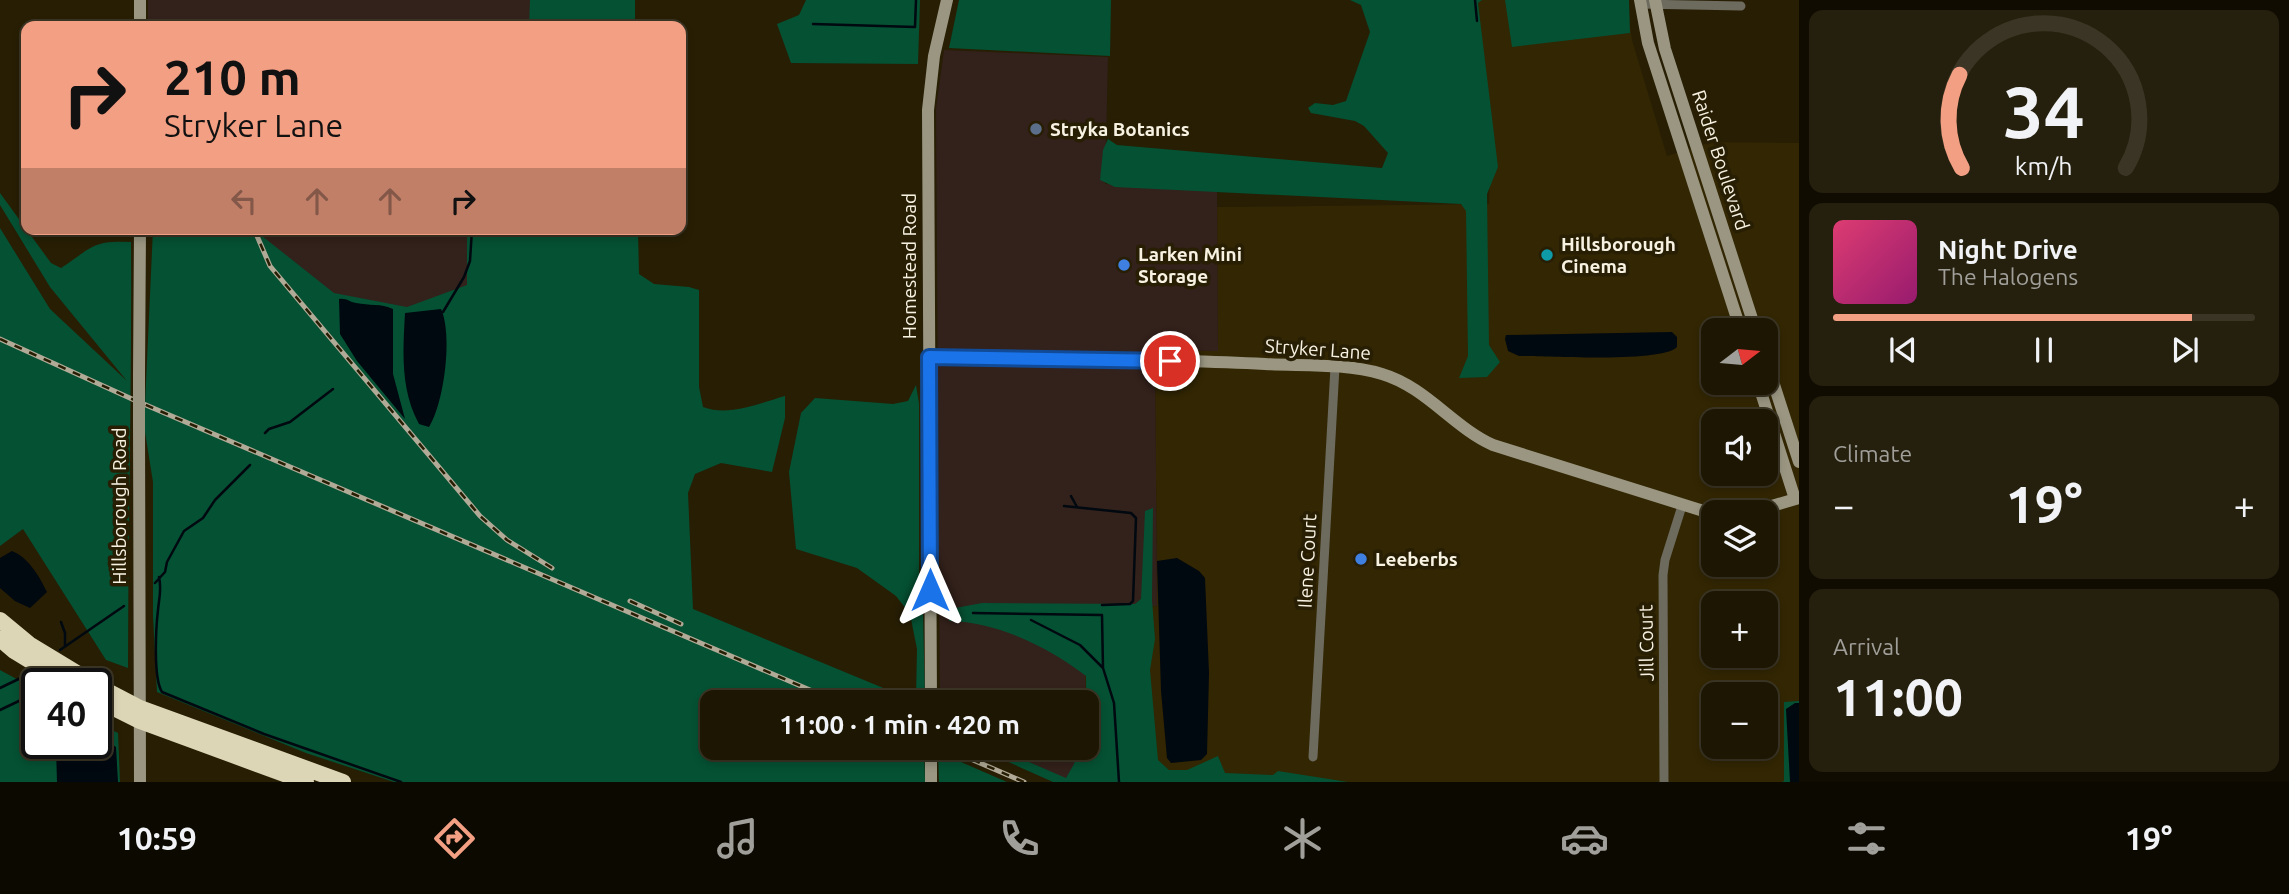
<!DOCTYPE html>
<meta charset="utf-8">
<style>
:root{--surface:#1d1603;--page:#251f0d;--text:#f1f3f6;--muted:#a09f9a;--line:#3b3525;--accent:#f39f83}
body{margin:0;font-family:Ubuntu,sans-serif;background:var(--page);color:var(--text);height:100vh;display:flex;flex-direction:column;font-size:26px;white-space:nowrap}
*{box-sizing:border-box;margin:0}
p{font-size:23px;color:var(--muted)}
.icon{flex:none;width:38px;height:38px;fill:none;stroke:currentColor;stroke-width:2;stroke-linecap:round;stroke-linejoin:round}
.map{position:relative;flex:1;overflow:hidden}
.drawer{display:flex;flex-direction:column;gap:10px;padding:10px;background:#100c02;width:490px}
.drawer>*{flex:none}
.guide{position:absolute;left:21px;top:21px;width:665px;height:214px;border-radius:14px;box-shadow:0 4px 10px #0003,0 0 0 2px var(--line);background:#f39f83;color:#111;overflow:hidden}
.needle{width:46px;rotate:74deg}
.fabs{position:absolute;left:1701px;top:318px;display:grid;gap:14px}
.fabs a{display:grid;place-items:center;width:77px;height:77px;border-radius:14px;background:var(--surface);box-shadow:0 4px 10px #0003,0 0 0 2px var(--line);font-size:35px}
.speed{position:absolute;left:21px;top:668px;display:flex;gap:14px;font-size:35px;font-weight:700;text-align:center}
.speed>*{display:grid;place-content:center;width:91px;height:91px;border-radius:50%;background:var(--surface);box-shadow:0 4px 10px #0003,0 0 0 2px var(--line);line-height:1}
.speed .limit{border:4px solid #111;border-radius:10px;background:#fff;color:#111}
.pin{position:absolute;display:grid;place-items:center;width:60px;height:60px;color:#fff;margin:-30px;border:4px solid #fff;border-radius:50%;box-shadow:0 2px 7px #0007}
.me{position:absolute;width:77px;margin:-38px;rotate:0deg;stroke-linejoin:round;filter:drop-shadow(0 0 5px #0008)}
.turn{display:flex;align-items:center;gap:24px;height:147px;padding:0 28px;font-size:32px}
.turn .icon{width:91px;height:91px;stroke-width:2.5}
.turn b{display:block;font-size:49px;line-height:60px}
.lanes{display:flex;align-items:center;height:66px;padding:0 28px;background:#0003;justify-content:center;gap:35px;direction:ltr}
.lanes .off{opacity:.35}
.big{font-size:52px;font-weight:600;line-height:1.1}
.drawer .widget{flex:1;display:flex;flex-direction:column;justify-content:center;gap:10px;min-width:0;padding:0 24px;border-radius:14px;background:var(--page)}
.drawer .dial{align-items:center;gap:0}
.dial svg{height:182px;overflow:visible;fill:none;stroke:var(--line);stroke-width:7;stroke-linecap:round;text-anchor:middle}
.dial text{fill:var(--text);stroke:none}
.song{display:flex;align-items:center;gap:21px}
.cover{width:84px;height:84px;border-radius:10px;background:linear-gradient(135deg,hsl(340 70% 55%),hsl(320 70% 35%))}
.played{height:7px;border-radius:4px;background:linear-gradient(90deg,var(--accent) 85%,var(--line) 85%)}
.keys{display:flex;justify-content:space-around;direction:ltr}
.heat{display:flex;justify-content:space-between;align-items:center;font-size:38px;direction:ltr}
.trip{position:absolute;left:700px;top:690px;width:399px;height:70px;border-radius:14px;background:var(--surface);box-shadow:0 4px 10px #0003,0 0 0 2px var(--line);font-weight:600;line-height:70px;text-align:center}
.dock{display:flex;height:112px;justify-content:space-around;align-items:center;background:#0c0901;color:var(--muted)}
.dock .icon{width:49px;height:49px}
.dock .selected{color:var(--accent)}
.dock b{font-size:32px;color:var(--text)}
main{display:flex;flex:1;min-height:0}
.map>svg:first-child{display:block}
.built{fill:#322603;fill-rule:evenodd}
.industrial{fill:#33211b}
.green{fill:#055133}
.water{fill:#000810}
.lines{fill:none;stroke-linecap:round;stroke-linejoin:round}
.stream{stroke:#000810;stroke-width:2.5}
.street{stroke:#6d6a5e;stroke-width:9}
.secondary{stroke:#9a9682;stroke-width:12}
.highway{stroke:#ddd6b6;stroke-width:16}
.rail-casing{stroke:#b1aa97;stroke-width:5}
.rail{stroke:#271e04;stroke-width:2.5;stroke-dasharray:8;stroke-linecap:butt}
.secondary-bridge{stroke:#9a9682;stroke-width:12}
.route-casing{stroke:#114b97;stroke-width:18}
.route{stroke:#1a73e8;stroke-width:12}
.service-dot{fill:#5c6f8a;stroke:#271e04;stroke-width:2.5}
.culture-dot{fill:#0f9aa8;stroke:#271e04;stroke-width:2.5}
.shop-dot{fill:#3f7fe0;stroke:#271e04;stroke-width:2.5}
.labels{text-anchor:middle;stroke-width:7;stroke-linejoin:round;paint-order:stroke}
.poi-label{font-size:19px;font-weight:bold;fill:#f8f2e3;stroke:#271e04;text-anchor:start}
.street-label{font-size:19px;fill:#f8f2e3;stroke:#271e04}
</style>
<main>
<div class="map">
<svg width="1799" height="782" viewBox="0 0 1799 782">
<rect width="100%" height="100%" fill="#271e04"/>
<path class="built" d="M 1474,0 L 1626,0 L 1632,40 L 1667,156 L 1711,142 L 1799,143 L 1799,782 L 1088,782 L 1083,609 L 1157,606 L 1155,350 L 1218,351 L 1217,207 L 1489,204 L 1491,150 ZM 1713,331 L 1766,331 L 1766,383 L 1713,383 ZM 1713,422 L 1766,422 L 1766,474 L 1713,474 ZM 1713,513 L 1766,513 L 1766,565 L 1713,565 ZM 1713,604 L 1766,604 L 1766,656 L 1713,656 ZM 1713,695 L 1766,695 L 1766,747 L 1713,747 Z"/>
<path class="industrial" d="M 148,0 L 541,0 L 540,26 L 148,26 Z
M 944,50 L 1108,57 L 1105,184 L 1217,188 L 1218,351 L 1155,350 L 1157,606 L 1083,609 L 1086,702 L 940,702 L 936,109 Z
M 148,229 L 467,229 L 467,310 L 332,310 L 243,233 L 148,232 Z
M 983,747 L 1087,747 L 1088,782 L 1064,782 Z"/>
<path class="green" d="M 530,0 L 635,0 L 635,26 L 529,26 Z
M 806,0 L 920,0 L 918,64 L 791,63 L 777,24 L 799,15 Z
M 959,0 L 1111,0 L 1110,56 L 949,48 Z
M 1350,0 L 1482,0 L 1478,3 L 1498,167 L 1487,194 L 1489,345 L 1500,362 L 1487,377 L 1459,378 L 1468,356 L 1466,211 L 1461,204 L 1115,187 L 1100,180 L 1103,150 L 1108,139 L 1117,145 L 1382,168 L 1388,153 L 1364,126 L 1355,121 L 1311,113 L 1308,108 L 1315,103 L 1333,105 L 1346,101 L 1370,32 L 1361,5 Z
M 1505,0 L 1629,0 L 1630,33 L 1512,47 Z
M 0,193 L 51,263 L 61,268 C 92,248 91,240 131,242 C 132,384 128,526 128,668 L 106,660 L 23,529 L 0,546 L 0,228 L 50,309 L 127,381 L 50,287 L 0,205 Z
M 153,229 L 257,232 L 334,293 L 407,307 L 467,285 L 467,229 L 638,229 L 639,274 L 654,284 L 689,287 L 699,290 L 699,387 L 703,407 C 729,417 760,403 785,396 L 785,418 L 772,472 L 721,463 L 695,474 L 688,493 L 693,609 L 905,697 L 916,697 L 917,649 L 910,614 L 896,596 L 857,568 L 796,549 L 789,472 L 801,413 L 815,398 L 893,404 L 908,401 L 916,385 L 919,403 L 919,597 L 923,610 L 925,702 L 712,702 L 712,747 L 924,747 L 925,782 L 394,782 L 306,753 L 157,692 L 153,616 L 153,482 L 144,426 Z
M 1153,508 L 1152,600 L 1155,639 L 1150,670 L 1158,760 L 1169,770 L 1187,770 L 1218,756 L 1225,773 L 1273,775 L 1278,771 L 1348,782 L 1053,782 L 975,747 L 994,747 L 1066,778 L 1074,764 L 1079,747 L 1087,747 L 1086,676 C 1048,647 998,622 949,621 L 950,609 L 982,603 L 1135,604 L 1141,599 L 1145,511 Z
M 0,670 L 37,690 L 37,744 L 96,744 L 96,722 L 118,733 L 120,782 L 0,782 Z
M 1799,701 L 1799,782 L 1782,782 L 1784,781 L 1784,702 Z
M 938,752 L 1007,782 L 939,782 Z"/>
<path class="water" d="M 339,299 C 347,298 349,302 356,303 C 369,306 381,303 393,309 L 393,374 L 405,419 L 357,361 L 340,334 Z
M 441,309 C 453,335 444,403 429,427 L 419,424 C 400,389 403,351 405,313 Z
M 1672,332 L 1677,337 L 1677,347 C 1662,363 1546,356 1519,356 L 1508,351 L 1505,339 L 1506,335 Z
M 12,551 C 29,558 39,576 47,592 L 30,608 L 15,601 L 0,588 L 0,558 Z
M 1177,558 L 1199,571 L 1205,578 L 1209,673 L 1207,754 L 1201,760 L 1171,763 L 1167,758 L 1161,691 L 1157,561 Z
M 1795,703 L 1799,703 L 1799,782 L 1790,782 L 1786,709 Z
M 96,737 L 102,737 L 116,747 L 118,782 L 57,782 L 56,748 L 59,744 L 96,744 Z"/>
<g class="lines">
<path class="stream" d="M 1475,0 L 1477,21
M 813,24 L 915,27 L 916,0
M 443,312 L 464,277 L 470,261 L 472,229
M 265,433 L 269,429 L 290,422 L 333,389
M 1071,496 L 1077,507
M 1064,506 L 1131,513 L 1136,518 L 1133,601 L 1130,604 L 1102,605
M 159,577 C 162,590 159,598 158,610 C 156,627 153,678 162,692 L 264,734 L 401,782
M 155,583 L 165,572 L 167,562 L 184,531 L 203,518 L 215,500 L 250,465
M 973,613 L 1102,615 L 1103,668
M 1031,620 L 1080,645 L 1103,668 L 1114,703 L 1119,782
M 61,622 L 65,633 L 65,646
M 60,650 L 124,606
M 0,688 L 29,674
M 0,710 L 21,700 L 29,706"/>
<path class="street" d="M 1640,4 L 1741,6
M 1313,757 L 1335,367
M 1664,782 L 1663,575 L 1665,560 L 1682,506"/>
<path class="secondary" d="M 1640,0 L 1648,43 L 1741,331
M 1655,0 L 1665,49 L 1756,331
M 140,26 L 140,0
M 929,357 C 1041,360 1153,358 1265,364 C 1303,366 1345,363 1382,374 C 1426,387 1453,427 1493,445 L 1713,514
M 1766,360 L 1799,462
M 139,375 L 140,229
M 1758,383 L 1795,499
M 139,425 L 140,782
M 1748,513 L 1799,498
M 931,702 L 928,110 L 934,56 L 947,0
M 931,747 L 931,782"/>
<path class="highway" d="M 0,620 L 29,644 L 95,684
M 0,639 L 14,651 L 68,684
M 96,685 L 140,708 L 343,782
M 96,699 L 140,721 L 306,782"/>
<g class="rail-casing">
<path id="rail" d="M 254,229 L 270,266 L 480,516 L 507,540 L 552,568
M 0,339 L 132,399 L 838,702
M 630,601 L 681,624
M 943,747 L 1024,782"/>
</g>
<use href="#rail" class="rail"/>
<path class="secondary-bridge" d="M 139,375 L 139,425"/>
</g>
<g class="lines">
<g class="route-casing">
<path id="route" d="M 930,590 L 929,357 L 1170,361"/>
</g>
<use href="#route" class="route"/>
</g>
<circle class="service-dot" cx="1036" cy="129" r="7"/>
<circle class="culture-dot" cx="1547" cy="255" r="7"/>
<g class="shop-dot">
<circle cx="1124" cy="265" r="7"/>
<circle cx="1361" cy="559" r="7"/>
</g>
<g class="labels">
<g class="poi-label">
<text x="1050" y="136">Stryka Botanics</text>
<text x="1561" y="251">Hillsborough<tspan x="1561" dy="22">Cinema</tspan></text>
<text x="1138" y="261">Larken Mini<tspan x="1138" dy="22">Storage</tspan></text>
<text x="1375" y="566">Leeberbs</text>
</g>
<g class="street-label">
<text transform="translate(1721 160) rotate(72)" y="7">Raider Boulevard</text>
<text transform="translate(909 266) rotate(-90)" y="7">Homestead Road</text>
<text transform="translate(1318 349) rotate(4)" y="7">Stryker Lane</text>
<text transform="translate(119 506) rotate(-90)" y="7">Hillsborough Road</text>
<text transform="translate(1307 561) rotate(-87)" y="7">Ilene Court</text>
<text transform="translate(1646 643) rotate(-91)" y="7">Jill Court</text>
</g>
</g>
</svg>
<div class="fabs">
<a><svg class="needle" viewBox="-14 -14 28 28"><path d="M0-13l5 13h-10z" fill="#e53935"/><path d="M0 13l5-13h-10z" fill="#a09f9a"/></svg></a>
<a><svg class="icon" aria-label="sound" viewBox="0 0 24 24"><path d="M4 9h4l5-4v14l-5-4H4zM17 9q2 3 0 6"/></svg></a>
<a><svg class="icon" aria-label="layers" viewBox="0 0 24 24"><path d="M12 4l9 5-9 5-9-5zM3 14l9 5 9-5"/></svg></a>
<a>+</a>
<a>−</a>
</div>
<div class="speed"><div class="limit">40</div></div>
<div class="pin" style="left:1170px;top:361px;background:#d93025"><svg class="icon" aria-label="arrive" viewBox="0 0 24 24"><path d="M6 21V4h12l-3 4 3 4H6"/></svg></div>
<svg class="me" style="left:930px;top:590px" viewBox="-20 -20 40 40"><path d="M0-17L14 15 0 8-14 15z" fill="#1a73e8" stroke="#fff" stroke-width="4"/></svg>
<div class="trip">11:00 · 1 min · 420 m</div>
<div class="guide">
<div class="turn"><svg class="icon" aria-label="right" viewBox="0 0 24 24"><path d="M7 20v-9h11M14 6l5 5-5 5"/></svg><div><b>210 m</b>Stryker Lane</div></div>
<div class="lanes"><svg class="icon off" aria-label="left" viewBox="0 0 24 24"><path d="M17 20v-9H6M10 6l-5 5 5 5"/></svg><svg class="icon off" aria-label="ahead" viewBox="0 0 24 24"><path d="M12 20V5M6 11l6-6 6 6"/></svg><svg class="icon off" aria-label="ahead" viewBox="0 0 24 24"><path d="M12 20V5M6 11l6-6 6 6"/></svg><svg class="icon" aria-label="right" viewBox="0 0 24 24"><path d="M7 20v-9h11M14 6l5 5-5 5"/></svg></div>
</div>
</div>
<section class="drawer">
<div class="widget dial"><svg viewBox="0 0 100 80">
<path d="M14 69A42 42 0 1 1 86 69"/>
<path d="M14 69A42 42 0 0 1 13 28" stroke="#f39f83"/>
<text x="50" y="56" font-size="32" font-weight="700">34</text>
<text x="50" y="72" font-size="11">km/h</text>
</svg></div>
<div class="widget">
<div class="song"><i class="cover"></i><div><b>Night Drive</b><p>The Halogens</p></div></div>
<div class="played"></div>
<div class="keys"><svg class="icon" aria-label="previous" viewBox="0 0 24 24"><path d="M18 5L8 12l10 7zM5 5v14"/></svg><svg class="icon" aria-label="pause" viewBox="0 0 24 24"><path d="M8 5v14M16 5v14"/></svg><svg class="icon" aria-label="next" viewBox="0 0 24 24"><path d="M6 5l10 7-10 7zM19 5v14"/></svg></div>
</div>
<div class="widget"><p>Climate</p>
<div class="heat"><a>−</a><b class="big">19°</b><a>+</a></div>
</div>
<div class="widget"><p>Arrival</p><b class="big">11:00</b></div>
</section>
</main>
<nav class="dock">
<b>10:59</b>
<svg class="icon selected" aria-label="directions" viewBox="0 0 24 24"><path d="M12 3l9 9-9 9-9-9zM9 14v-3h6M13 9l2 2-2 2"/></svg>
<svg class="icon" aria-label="music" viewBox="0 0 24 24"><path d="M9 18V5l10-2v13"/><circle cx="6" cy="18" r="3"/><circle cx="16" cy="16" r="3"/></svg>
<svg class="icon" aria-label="phone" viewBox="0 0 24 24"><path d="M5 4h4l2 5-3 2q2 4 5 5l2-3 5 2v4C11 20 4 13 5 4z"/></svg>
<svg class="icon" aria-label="climate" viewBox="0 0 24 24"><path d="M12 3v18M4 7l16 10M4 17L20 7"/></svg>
<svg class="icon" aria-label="car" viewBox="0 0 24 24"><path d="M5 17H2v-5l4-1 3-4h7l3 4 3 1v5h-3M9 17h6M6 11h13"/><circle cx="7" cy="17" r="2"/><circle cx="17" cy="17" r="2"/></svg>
<svg class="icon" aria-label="filters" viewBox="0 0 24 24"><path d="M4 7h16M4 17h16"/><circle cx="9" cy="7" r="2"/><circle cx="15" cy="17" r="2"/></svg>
<b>19°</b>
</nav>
